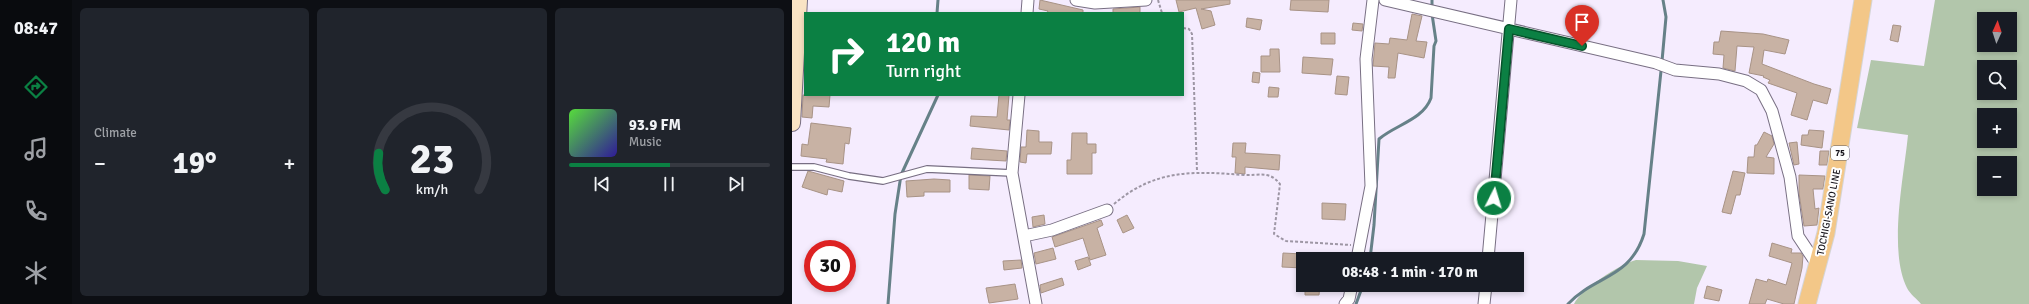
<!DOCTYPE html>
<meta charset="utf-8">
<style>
:root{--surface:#171b24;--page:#20242c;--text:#f1f3f6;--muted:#9ea1a6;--line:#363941;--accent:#0b8043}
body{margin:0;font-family:Signika,sans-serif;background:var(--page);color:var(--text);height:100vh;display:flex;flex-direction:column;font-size:15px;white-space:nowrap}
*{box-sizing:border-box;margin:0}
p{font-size:13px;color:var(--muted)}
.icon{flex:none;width:22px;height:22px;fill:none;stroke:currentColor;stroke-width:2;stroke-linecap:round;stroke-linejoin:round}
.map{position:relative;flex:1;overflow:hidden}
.sheet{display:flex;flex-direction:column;gap:8px;padding:8px;background:#0d0f14;width:720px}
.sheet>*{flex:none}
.guide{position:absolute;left:12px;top:12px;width:380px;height:84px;border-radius:0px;box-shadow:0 2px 6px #0003;background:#0b8043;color:#fff;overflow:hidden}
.needle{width:26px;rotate:3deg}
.fabs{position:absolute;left:1185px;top:12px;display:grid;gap:8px}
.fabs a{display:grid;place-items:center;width:40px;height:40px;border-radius:0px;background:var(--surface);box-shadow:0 2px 6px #0003;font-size:20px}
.speed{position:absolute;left:12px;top:240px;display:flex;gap:8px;font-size:20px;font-weight:700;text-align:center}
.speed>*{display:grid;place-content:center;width:52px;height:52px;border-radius:50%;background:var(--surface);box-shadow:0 2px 6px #0003;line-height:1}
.speed .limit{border:6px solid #d22;background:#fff;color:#111}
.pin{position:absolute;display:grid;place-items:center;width:34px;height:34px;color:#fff;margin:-41px -17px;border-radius:50% 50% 50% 0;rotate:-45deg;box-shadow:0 0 4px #0007}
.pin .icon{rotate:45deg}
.me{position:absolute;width:44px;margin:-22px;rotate:5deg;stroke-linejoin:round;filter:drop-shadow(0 0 3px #0008)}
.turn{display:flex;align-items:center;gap:14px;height:84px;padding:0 16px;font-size:18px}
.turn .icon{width:52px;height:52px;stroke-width:2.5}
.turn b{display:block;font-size:28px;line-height:34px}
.big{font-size:30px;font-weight:800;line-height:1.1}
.sheet .widget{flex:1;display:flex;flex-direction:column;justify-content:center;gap:6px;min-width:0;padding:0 14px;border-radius:6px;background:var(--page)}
.sheet .dial{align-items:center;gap:0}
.dial svg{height:104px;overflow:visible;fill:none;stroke:var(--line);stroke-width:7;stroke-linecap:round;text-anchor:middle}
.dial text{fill:var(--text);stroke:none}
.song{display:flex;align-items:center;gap:12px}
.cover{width:48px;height:48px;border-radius:6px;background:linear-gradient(135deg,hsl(110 70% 55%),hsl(250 70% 35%))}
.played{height:4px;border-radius:2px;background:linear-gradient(90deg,var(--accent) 50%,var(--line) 50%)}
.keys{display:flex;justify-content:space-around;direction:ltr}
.heat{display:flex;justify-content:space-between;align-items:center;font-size:22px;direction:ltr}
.sheet .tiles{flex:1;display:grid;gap:8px;grid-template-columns:repeat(3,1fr)}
.trip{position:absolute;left:504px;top:252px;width:228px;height:40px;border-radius:0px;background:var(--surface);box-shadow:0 2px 6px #0003;font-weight:800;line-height:40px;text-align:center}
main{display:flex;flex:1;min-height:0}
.menu{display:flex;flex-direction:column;width:72px;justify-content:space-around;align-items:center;background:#090b0e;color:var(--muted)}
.menu .icon{width:28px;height:28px}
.menu .on{color:var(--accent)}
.menu b{font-size:18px;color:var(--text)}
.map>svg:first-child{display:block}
.forest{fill:#b2c6ab;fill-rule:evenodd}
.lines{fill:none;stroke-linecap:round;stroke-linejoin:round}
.stream{stroke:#668188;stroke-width:3}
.building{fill:#c8b2a4;stroke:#a89386}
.lane-casing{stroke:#786f83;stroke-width:8}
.street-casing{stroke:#786f83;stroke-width:13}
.secondary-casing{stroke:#786f83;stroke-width:18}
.primary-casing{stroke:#d5d5d6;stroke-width:19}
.path{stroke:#9d96a4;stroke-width:2;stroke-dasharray:3 2;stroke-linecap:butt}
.lane{stroke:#fff;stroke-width:5.5}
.street{stroke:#fff;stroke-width:11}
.secondary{stroke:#f9e3c4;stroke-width:16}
.primary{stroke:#f3c788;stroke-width:17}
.route-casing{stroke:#07532c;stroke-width:10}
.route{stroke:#0b8043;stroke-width:7}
.labels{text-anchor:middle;stroke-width:4;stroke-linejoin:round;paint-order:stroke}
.shield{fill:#fefefe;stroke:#5d5b60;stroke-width:1}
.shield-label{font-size:9px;font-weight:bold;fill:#18151c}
.street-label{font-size:10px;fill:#18151c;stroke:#fefefe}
</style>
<main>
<nav class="menu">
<b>08:47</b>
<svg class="icon on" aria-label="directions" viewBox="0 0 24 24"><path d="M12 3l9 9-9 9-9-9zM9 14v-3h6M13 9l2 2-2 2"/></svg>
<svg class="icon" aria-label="music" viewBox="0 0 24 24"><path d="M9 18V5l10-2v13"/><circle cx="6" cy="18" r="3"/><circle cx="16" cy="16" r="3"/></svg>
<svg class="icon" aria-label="phone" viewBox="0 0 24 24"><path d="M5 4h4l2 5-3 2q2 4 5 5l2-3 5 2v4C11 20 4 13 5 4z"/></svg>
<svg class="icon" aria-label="climate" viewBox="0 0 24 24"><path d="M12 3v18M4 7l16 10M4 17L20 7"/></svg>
</nav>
<section class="sheet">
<div class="tiles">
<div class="widget"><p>Climate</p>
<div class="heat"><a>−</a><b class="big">19°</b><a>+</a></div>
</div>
<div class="widget dial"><svg viewBox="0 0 100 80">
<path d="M14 69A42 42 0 1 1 86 69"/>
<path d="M14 69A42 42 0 0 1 9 41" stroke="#0b8043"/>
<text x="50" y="56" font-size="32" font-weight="700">23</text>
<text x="50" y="72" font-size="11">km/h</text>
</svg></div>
<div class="widget">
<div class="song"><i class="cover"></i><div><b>93.9 FM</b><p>Music</p></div></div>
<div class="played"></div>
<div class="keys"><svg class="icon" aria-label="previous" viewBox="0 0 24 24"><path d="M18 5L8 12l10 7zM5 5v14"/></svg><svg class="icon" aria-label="pause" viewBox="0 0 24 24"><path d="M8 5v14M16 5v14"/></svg><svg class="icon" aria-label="next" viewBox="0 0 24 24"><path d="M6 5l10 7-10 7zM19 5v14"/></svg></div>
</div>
</div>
</section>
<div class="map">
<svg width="1237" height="304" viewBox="0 0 1237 304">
<rect width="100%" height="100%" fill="#f5ecfe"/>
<path class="forest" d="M 1143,0 L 1237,0 L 1237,304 L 1129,304 C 1125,299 1118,294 1115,288 C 1096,250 1112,176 1116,135 L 1065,128 L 1079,60 L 1132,66 ZM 1192,19 L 1218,19 L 1218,45 L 1192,45 ZM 1192,67 L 1218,67 L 1218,93 L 1192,93 ZM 1192,115 L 1218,115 L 1218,141 L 1192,141 ZM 1192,163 L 1218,163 L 1218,189 L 1192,189 Z
M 844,260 L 886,261 L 915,266 L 905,288 L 902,304 L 782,304 C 789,289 828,264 844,260 Z"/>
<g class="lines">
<path class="stream" d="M 640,8 L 640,0
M 145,13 L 146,0
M 870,61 L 874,17 L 871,0
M 578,259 L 582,225 L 587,139 C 603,125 631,120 639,98 L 642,46 L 644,41 L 640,14
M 96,304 L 103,214 L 109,175 L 146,95
M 564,304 L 571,285
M 776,304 C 803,275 838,279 852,234 L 869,71"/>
</g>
<path class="building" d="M 248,0 L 291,10 L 291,13 L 255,13 L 256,11 L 247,9 Z
M 384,0 L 438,0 L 438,4 L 409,9 L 419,11 L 423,25 L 410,29 L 404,8 L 387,12 Z
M 499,0 L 537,0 L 536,12 L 498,10 Z
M 348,7 L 348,13 L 321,13 L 321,9 Z
M 620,14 L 630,16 L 624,41 L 635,42 L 632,58 L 606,53 L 603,78 L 596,78 L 597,67 L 581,66 L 583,43 L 597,44 L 598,38 L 615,40 Z
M 455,18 L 470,20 L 468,30 L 454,27 Z
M 561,23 L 571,24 L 570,31 L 560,30 Z
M 1101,25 L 1109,26 L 1106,42 L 1098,40 Z
M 929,31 L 971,34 L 997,40 L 993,54 L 972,50 L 970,64 L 1022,84 L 1039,89 L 1035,104 L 1021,100 L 1015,120 L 999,115 L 1005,93 L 976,83 L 978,80 L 971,77 L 972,76 L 957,73 L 962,47 L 945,46 L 943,71 L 931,68 L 932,55 L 921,54 L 922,42 L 927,42 Z
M 529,33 L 543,33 L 543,44 L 529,44 Z
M 478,49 L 487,49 L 488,72 L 469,72 L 469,56 L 478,56 Z
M 511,57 L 541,59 L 539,75 L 510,73 Z
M 461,72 L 468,73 L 467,83 L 460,82 Z
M 545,76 L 557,77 L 555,95 L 543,94 Z
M 477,87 L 487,88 L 486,97 L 476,97 Z
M 11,95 L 38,95 L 37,107 L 21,106 L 20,118 L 10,117 Z
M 207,95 L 217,95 L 215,120 L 218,120 L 217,130 L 178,126 L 179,116 L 205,117 Z
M 19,123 L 59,128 L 57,144 L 53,143 L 51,164 L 34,162 L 35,159 L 9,156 L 10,144 L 16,145 Z
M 235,130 L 247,131 L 247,142 L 260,142 L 259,154 L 235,154 L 234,163 L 228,162 L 229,147 L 234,147 Z
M 1017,130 L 1032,131 L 1030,148 L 1009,145 L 1010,135 L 1016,135 Z
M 972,132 L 980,136 L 982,144 L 974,157 L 982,158 L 982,174 L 955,173 L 956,157 L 962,157 L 963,145 L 965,145 Z
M 280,133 L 295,133 L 295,144 L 304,144 L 304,153 L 300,153 L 300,174 L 275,174 L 275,160 L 279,160 Z
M 1005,142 L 1007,164 L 1002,165 L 997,143 Z
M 441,143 L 454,143 L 453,153 L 488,155 L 487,170 L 453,167 L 453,174 L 443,173 L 444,157 L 440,157 Z
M 180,148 L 215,151 L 214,161 L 179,159 Z
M 1028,151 L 1037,151 L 1035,165 L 1027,165 Z
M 16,171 L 52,181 L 50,192 L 36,189 L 35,195 L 10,187 Z
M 941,171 L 953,173 L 948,195 L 944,195 L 939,214 L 930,212 Z
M 177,175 L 198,176 L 197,190 L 177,189 Z
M 1007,175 L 1033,176 L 1031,189 L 1021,189 L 1023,209 L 1027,208 L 1025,225 L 1012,226 L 1007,193 Z
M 142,179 L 158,180 L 158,192 L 132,192 L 132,196 L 115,197 L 114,181 Z
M 530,203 L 554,204 L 553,220 L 530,219 Z
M 252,215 L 253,224 L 241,227 L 240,217 Z
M 335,215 L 342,228 L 331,233 L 325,220 Z
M 309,220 L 311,225 L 305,228 L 314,255 L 298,260 L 291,238 L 263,247 L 260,237 Z
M 980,243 L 1000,249 L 999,253 L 1009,253 L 1011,256 L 1010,268 L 1002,304 L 992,304 L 975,299 L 973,304 L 957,304 L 964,279 L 975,282 L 976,279 L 994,285 L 1000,263 L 977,256 Z
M 261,248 L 264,259 L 244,264 L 242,253 Z
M 491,253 L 511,254 L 511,268 L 490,267 Z
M 296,257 L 299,265 L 286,270 L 283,261 Z
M 229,260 L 230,268 L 212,270 L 211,261 Z
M 270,278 L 272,285 L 249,293 L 248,285 Z
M 223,284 L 226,299 L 197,303 L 194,288 Z
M 513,285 L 528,285 L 527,295 L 513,295 Z
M 915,286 L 930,290 L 927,301 L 912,298 Z"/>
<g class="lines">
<g class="lane-casing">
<path id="lane" d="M 0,167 L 22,167 L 57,176 L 91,181 L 135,169 L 220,173"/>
</g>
<g class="street-casing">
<path id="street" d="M 284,0 L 303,3 L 354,0
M 593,0 L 864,63 L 883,70 L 927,74 L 954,81 L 969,90 L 980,111 L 998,177 L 1006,236 L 1026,266
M 235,13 L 236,0
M 227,95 L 220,173 L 244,304
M 232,236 L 260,230 L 315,210
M 565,259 L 579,186 L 574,59 L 581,0
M 696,259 L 719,0
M 553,304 L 557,299 L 560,285
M 692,304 L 694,285"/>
</g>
<g class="secondary-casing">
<path id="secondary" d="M 0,123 L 7,0"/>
</g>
<g class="primary-casing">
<path id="primary" d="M 1015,304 L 1034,233 L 1071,0"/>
</g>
<path class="path" d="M 366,0 L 370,13
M 391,28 L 397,29 L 400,34 L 405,171
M 322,204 C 363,169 402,171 452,175 C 467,176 477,170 488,184 L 482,234 L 494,241 L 559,245"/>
<use href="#lane" class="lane"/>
<use href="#street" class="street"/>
<use href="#secondary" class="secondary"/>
<use href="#primary" class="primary"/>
</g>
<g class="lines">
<g class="route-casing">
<path id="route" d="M 702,198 L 717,29 L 790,46"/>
</g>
<use href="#route" class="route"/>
</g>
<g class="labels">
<rect class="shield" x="1039" y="146" width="18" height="14" rx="3"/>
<g class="shield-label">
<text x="1048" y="156">75</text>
</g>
<g class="street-label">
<text transform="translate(1036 212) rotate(-79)" y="4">TOCHIGI-SANO LINE</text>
</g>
</g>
</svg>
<div class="fabs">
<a><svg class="needle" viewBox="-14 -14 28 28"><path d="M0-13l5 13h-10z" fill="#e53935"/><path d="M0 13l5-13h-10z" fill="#9ea1a6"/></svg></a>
<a><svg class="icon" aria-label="search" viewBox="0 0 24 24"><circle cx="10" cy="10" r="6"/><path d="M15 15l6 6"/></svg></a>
<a>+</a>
<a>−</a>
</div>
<div class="speed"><div class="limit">30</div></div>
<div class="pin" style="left:790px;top:46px;background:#d93025"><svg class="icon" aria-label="arrive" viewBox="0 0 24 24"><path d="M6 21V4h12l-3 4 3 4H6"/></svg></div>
<svg class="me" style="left:702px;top:198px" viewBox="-20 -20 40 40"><circle r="17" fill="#0b8043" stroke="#fff" stroke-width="3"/><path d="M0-11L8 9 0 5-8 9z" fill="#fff"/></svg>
<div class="trip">08:48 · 1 min · 170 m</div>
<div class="guide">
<div class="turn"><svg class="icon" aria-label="right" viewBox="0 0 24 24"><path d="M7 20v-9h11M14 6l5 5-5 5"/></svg><div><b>120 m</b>Turn right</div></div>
</div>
</div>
</main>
